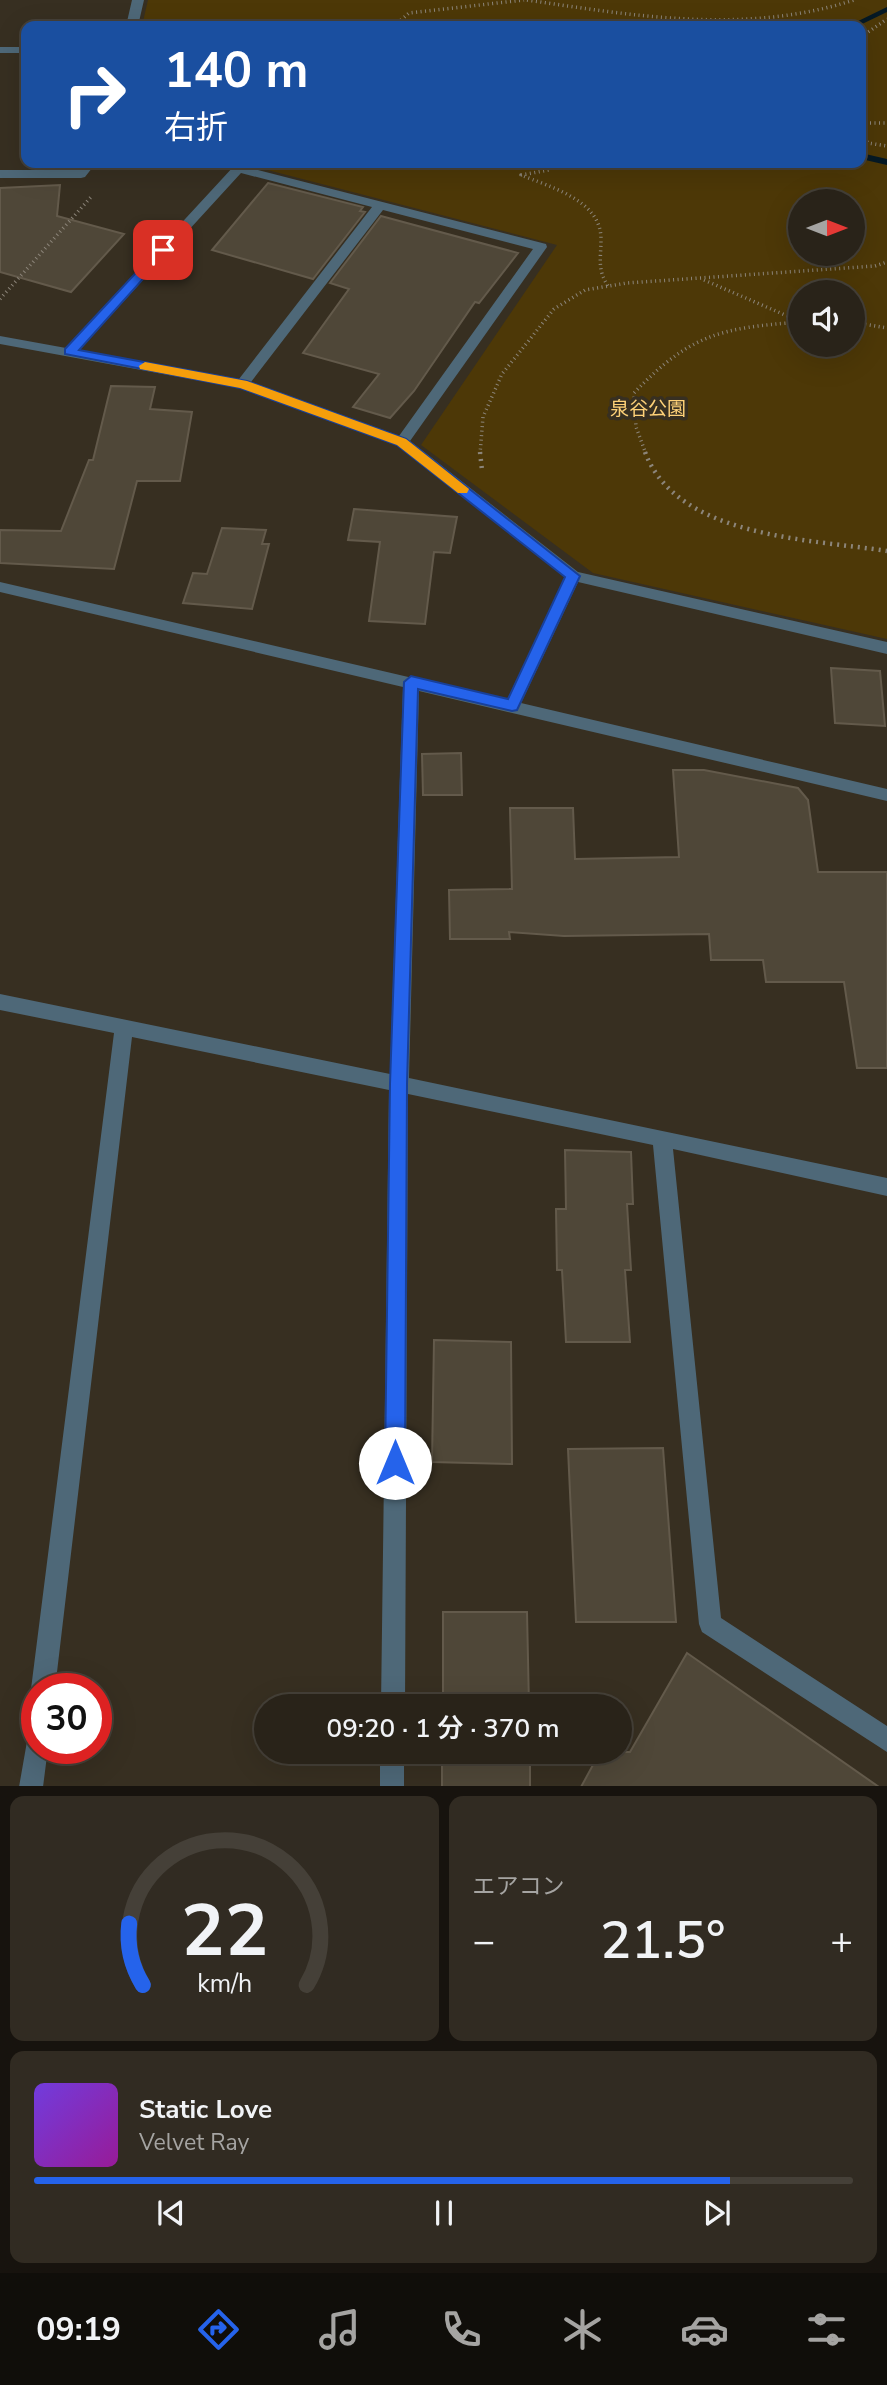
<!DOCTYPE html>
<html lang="ja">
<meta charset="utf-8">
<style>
:root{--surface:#292319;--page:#312b22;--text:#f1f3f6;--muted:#a5a4a2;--line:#454038;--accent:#2563eb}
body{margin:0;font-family:"Nunito Sans","Noto Sans JP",sans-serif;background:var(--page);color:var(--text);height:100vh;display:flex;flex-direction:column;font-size:26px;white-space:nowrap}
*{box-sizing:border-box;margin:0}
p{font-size:23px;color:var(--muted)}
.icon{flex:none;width:38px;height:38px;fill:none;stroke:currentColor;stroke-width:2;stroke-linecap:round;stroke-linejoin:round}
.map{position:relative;height:1786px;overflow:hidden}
.sheet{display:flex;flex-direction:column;gap:10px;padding:10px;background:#17130e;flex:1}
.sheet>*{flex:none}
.banner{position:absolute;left:21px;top:21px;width:845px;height:147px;border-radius:14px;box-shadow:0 7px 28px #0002,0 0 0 2px var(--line);background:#1a4fa0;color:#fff;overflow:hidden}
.needle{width:46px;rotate:90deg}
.controls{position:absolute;left:788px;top:189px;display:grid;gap:14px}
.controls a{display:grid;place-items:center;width:77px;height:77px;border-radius:50%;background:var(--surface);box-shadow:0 7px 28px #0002,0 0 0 2px var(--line);font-size:35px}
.speed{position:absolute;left:21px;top:1673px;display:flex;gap:14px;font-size:35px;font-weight:700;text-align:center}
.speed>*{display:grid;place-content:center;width:91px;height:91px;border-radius:50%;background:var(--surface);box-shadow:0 7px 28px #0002,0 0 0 2px var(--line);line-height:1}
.speed .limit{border:10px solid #d22;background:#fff;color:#111}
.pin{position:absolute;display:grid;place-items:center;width:60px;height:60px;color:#fff;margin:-30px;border-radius:14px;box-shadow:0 4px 10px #0006}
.me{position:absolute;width:77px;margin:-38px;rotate:0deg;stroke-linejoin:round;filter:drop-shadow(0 0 5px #0008)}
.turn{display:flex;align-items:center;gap:24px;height:147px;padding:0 28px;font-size:32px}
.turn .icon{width:91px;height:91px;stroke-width:2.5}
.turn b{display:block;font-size:49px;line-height:60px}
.big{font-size:52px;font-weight:600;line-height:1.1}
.sheet .tile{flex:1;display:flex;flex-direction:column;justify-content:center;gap:10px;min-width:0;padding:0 24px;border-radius:14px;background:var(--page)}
.sheet .dial{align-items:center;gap:0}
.dial svg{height:182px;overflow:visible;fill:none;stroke:var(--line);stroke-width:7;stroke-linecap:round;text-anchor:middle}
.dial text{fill:var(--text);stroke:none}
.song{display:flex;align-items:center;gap:21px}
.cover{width:84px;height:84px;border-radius:10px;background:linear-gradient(135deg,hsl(260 70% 55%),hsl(300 70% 35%))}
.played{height:7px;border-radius:4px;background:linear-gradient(90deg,var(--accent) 85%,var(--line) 85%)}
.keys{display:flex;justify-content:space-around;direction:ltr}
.heat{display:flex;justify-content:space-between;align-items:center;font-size:38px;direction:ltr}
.sheet .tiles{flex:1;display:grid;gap:10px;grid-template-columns:1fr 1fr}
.tile:last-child{grid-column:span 2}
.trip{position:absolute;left:254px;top:1694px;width:378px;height:70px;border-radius:35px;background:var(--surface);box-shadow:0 7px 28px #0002,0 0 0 2px var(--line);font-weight:600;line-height:70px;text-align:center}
.menu{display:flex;height:112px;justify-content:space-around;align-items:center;background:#100e0a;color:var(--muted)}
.menu .icon{width:49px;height:49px}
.menu .on{color:var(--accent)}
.menu b{font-size:32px;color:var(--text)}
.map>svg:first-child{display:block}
.green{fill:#4d3807;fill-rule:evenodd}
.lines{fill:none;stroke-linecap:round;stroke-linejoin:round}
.stream{fill:#051925;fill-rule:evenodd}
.building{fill:#4f4738;stroke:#635a4b;stroke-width:2}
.path-far1{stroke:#8c857a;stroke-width:3.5;stroke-dasharray:1 3.5;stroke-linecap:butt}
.path{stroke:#8c857a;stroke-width:4.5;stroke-dasharray:2 5;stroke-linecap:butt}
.minor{fill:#4e6878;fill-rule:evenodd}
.route{fill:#2563eb;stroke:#184099;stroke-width:2}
.slow{fill:#f59e0b}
.labels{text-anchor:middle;stroke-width:7;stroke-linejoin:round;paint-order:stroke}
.park-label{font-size:19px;fill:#fed178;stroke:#372f21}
</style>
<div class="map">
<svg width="887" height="1787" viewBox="0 0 887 1787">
<rect width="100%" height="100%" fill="#372f21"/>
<path class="green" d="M 148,0 L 887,0 L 887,639 L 593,573 L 421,445 L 557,245 L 240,163 L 861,163 L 861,26 L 142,26 ZM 852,201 L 852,254 L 800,254 L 800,201 ZM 800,292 L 852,292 L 852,345 L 800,345 Z"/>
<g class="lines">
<path class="stream" d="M 887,7 L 887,12 L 858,26 L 848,26 Z
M 861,153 L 887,159 L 887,165 L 861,159 Z"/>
</g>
<path class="building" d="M 268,183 L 363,207 L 360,211 L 365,212 L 313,279 L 212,250 Z
M 60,185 L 57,216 L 124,234 L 71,292 L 0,272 L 0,188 Z
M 381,216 L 518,253 L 479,303 L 475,302 L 414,391 L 390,418 L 353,407 L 379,374 L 303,353 L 349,289 L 330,283 Z
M 111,386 L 155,387 L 150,409 L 192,412 L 180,481 L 137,481 L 114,569 L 0,563 L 0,530 L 61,531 L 89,460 L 93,460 Z
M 354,509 L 457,517 L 450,553 L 434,552 L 425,624 L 369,621 L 380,542 L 348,540 Z
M 222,528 L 266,530 L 262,544 L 269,544 L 252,609 L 183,603 L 193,573 L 207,574 Z
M 831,668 L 880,671 L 885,726 L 835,723 Z
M 461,753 L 462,795 L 423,795 L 422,754 Z
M 673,770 L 704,770 L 798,788 L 808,800 L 818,872 L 887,872 L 887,1068 L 857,1068 L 844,982 L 766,982 L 763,960 L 711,960 L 709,934 L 564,936 L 509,932 L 510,939 L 450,939 L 449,890 L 512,889 L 510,808 L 573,808 L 575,859 L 679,857 Z
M 565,1150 L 631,1152 L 633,1204 L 627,1204 L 631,1270 L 625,1270 L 630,1342 L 566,1342 L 562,1270 L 557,1270 L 556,1209 L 566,1209 Z
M 434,1340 L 511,1342 L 512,1464 L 432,1462 Z
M 663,1448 L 676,1622 L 576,1622 L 568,1449 Z
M 443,1612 L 527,1612 L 529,1706 L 443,1706 Z
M 687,1653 L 879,1787 L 581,1787 L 600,1752 L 630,1752 Z
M 442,1752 L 530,1752 L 530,1787 L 442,1787 Z"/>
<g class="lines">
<path class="path-far1" d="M 527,0 C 636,16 746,35 854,0
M 394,26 L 409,13 L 524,0
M 861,37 L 887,19
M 861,123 L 887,123
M 861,135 L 868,143 L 887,146
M 538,163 L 549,170 L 521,175 C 550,187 601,200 601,239 C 601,259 597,269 608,286
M 704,280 L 799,321
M 0,299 L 91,197
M 852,322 L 887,328
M 480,454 L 483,417 L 502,374 L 554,309 L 585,290 L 627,283 L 875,266 L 887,262
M 646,454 L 636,427 L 634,393 C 690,334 721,328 800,322"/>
<path class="path" d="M 480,452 L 482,470
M 645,452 C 677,538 810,539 887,551"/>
<path class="minor" d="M 132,0 L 144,0 L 138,26 L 126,26 Z
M 0,47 L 26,47 L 26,53 L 0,53 Z
M 84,163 L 96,163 L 85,177 L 81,178 L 0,178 L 0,170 L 78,170 Z
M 238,165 L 546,244 L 547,247 L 410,441 L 578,572 L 887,642 L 887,654 L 578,582 L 521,703 L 887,789 L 887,801 L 419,691 L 409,1078 L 887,1178 L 887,1196 L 673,1149 L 721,1618 L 887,1726 L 887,1752 L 702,1632 L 699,1624 L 653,1145 L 408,1094 L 405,1706 L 381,1706 L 389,1090 L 132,1037 L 55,1689 L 37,1689 L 37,1698 L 31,1689 L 114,1033 L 0,1010 L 0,994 L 390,1074 L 403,687 L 0,592 L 0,582 L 507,700 L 565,577 L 397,445 L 239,388 L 0,344 L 0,336 L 66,348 L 234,166 ZM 241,173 L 372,207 L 239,379 L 79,350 ZM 383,210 L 533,249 L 399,436 L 251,382 Z
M 37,1726 L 37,1748 L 48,1748 L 43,1787 L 19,1787 L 29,1730 Z
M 380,1752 L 404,1752 L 404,1787 L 380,1787 Z"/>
</g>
<path class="route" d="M 159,248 L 169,250 L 79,350 L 247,381 L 406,439 L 580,576 L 517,710 L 512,711 L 418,689 L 407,1084 L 405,1463 L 402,1469 L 395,1472 L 388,1469 L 385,1463 L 390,1084 L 404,682 L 411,676 L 508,699 L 565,577 L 397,445 L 240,388 L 65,354 L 65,349 Z"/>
<path class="slow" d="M 145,362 L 247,381 L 406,439 L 469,489 L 467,493 L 458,493 L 397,445 L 240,388 L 140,369 L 139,366 Z"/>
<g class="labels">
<g class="park-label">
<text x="648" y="415">泉谷公園</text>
</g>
</g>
</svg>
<div class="controls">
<a><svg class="needle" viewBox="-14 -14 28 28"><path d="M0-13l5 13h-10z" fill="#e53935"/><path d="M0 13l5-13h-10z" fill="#a5a4a2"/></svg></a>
<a><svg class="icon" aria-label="sound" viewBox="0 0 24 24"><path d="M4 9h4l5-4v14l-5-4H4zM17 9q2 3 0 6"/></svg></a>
</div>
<div class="speed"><div class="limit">30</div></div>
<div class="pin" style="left:163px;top:250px;background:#d93025"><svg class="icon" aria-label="arrive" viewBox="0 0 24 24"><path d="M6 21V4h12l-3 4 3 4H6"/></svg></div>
<svg class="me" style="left:395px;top:1463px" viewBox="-20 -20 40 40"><circle r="19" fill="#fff"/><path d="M0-13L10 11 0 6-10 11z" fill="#2563eb"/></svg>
<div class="trip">09:20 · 1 分 · 370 m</div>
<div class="banner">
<div class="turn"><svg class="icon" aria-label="right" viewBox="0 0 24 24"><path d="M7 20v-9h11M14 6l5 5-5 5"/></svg><div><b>140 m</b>右折</div></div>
</div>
</div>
<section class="sheet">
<div class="tiles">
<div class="tile dial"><svg viewBox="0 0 100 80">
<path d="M14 69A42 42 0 1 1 86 69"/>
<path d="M14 69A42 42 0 0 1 8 42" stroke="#2563eb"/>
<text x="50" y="56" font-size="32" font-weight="700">22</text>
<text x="50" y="72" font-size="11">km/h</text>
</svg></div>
<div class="tile"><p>エアコン</p>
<div class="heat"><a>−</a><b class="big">21.5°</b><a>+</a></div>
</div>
<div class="tile">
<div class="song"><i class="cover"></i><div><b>Static Love</b><p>Velvet Ray</p></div></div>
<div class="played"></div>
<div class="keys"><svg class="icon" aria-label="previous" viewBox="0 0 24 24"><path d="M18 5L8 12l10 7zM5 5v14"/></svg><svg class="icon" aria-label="pause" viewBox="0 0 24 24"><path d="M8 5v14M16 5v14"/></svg><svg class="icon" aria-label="next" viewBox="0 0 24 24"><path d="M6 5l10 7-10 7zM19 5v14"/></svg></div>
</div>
</div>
</section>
<nav class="menu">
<b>09:19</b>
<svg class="icon on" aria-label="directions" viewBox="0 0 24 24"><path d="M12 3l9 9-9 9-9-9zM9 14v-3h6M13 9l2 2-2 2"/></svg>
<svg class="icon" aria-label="music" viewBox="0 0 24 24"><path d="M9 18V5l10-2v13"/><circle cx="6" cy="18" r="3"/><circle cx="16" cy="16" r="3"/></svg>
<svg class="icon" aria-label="phone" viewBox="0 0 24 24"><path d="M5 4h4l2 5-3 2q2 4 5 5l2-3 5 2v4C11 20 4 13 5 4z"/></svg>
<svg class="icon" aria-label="climate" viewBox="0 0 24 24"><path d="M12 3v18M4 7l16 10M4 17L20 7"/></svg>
<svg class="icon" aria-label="car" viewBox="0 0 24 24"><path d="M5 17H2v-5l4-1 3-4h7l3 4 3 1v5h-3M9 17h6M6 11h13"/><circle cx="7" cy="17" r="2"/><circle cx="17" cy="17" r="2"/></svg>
<svg class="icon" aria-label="filters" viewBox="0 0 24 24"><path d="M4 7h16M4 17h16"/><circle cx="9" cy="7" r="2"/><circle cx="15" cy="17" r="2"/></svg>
</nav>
